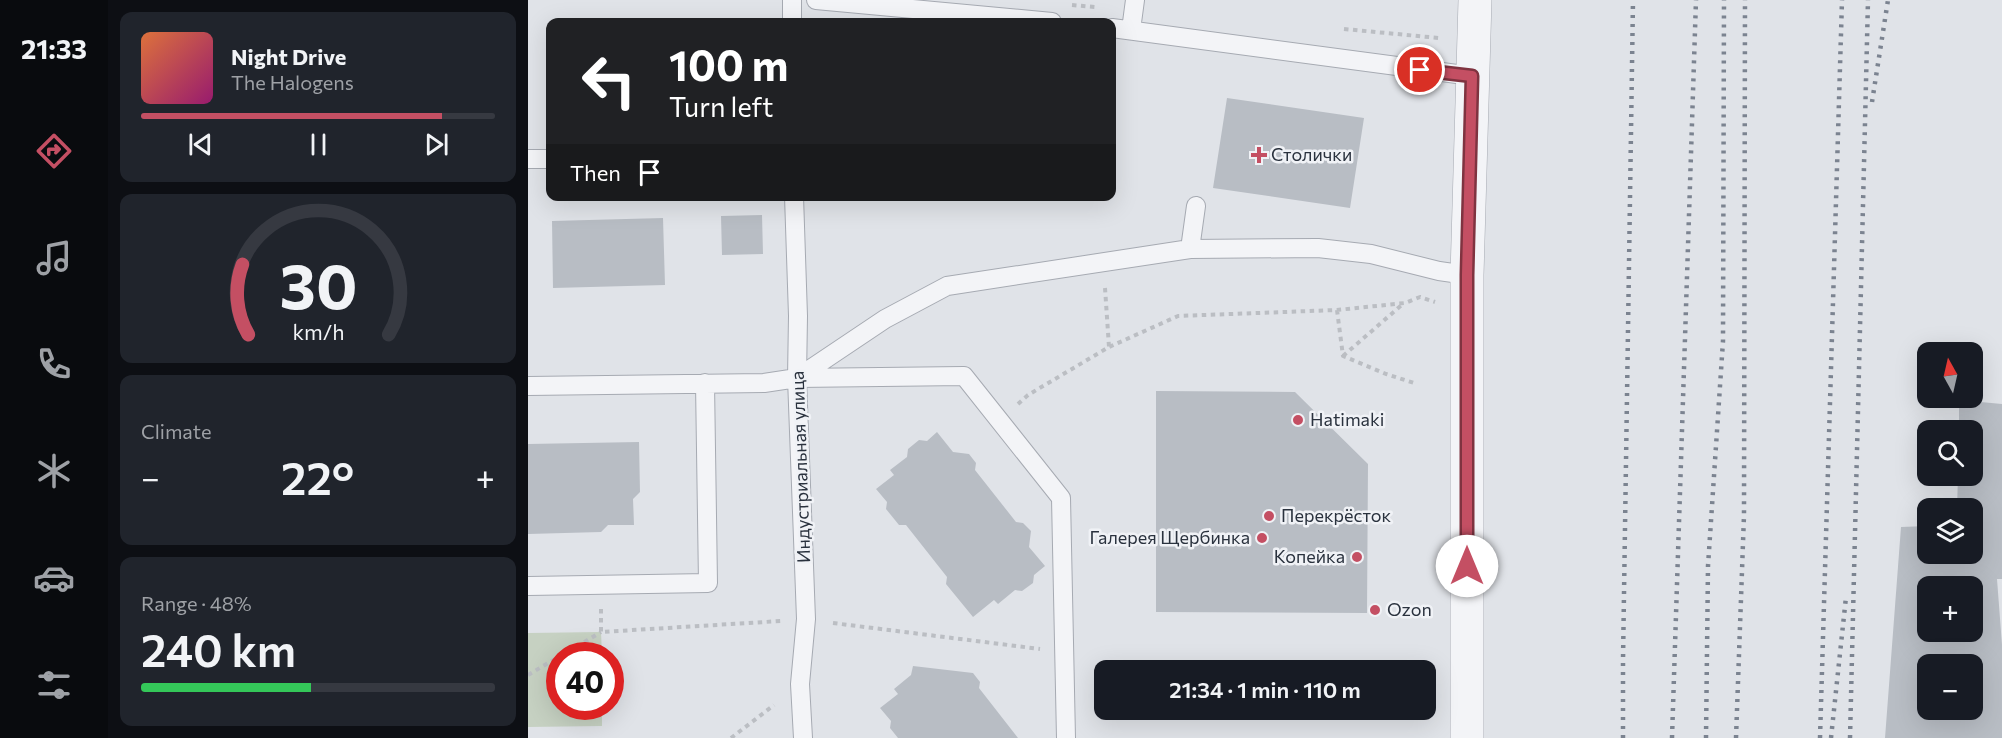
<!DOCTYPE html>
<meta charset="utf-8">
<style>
:root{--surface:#171b24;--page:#20242c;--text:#f1f3f6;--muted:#9ea1a6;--line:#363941;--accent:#c44f63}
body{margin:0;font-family:Commissioner,sans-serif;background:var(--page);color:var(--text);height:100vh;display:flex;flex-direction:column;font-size:22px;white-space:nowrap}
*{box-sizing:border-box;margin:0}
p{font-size:20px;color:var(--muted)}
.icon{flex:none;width:33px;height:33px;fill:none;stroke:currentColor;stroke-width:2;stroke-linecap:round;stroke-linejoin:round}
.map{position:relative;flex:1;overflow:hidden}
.details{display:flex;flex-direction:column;gap:12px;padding:12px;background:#0d0f14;width:420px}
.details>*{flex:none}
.hud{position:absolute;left:18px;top:18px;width:570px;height:183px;border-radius:12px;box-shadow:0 6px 24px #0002;background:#202124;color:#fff;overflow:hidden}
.needle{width:39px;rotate:352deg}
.controls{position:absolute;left:1389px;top:342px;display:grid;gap:12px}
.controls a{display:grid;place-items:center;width:66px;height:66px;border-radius:12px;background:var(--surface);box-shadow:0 6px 24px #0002;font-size:30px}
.speed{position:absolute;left:18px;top:642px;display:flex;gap:12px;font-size:30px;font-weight:700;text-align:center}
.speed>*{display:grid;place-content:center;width:78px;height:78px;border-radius:50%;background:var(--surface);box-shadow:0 6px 24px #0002;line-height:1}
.speed .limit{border:9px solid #d22;background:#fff;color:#111}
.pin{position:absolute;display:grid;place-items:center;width:51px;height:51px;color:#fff;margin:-26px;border:3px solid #fff;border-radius:50%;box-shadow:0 2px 6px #0007}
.me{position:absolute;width:66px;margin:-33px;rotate:0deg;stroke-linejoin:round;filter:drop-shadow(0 0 4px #0008)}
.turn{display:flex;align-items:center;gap:21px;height:126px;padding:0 24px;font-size:27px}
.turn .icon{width:78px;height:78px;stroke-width:2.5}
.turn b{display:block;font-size:42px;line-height:51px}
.then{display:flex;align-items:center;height:57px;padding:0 24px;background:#0003;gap:12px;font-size:22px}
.big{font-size:45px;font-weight:600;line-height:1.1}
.details .card{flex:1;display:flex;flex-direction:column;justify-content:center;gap:9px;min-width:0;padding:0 21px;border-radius:12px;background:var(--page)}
.details .dial{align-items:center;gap:0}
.dial svg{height:156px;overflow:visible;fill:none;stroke:var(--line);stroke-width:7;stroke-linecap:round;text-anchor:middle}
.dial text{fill:var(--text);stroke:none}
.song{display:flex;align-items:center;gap:18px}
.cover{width:72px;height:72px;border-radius:9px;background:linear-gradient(135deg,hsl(20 70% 55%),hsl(320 70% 35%))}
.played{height:6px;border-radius:3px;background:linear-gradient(90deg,var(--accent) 85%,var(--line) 85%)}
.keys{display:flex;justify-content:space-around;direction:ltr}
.heat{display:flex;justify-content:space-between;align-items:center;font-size:33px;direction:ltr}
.charge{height:9px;border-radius:4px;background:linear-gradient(90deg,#34c759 48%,var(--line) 0)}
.trip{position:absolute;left:566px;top:660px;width:342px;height:60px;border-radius:12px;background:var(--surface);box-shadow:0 6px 24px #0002;font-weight:600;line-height:60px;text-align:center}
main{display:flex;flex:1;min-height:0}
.tabs{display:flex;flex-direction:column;width:108px;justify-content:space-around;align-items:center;background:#090b0e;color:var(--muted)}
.tabs .icon{width:42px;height:42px}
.tabs .selected{color:var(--accent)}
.tabs b{font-size:27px;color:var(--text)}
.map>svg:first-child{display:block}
.green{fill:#c6d1c2}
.building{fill:#b8bdc4;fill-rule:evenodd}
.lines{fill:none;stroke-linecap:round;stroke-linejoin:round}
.service-casing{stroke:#a6aab2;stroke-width:20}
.tertiary-casing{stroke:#a6aab2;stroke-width:34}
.path{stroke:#bbbec3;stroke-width:4;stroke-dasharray:4.5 4.5;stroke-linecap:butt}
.service{stroke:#f3f4f7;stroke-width:18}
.tertiary{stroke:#f3f4f7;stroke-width:33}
.rail{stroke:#7b8390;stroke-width:4.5;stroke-dasharray:3 6;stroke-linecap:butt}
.route-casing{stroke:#7f3340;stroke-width:15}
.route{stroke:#c44f63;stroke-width:10}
.poi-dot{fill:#c44f63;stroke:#f0f2f6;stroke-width:2}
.labels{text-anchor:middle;stroke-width:5;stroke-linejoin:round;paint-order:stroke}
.poi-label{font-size:18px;fill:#2a323e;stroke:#f0f2f6;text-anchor:start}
.street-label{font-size:18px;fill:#2a323e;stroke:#f0f2f6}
</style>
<main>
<nav class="tabs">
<b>21:33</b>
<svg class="icon selected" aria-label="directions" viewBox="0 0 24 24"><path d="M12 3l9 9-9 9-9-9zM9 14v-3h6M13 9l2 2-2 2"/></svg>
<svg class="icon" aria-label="music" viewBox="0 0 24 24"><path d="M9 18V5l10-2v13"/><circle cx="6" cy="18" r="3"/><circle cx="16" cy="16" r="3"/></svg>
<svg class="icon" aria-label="phone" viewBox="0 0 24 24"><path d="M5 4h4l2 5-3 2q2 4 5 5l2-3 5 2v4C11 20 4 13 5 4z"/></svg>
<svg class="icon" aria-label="climate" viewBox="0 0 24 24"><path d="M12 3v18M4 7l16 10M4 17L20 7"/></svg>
<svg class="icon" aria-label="car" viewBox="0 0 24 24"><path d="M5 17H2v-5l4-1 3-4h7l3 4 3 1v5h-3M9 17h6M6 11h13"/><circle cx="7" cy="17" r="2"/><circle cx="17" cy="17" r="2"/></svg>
<svg class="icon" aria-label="filters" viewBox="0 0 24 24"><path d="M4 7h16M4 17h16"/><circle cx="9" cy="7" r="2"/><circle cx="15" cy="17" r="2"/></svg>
</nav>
<section class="details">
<div class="card">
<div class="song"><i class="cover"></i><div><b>Night Drive</b><p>The Halogens</p></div></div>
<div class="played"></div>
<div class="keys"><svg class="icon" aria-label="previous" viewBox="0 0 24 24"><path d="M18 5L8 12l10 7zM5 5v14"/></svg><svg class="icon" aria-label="pause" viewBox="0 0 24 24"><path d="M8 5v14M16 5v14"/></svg><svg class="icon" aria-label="next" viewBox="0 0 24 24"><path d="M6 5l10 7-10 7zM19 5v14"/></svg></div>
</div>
<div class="card dial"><svg viewBox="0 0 100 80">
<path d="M14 69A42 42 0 1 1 86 69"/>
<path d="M14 69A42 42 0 0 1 11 33" stroke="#c44f63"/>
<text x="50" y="56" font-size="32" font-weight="700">30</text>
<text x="50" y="72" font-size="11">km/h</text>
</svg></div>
<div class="card"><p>Climate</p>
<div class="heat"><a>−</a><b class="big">22°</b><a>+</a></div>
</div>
<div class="card"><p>Range · 48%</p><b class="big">240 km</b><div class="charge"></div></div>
</section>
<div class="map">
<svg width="1474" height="738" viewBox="0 0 1474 738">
<rect width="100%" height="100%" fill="#e0e3e8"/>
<path class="green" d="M 73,632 L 74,655 L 32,656 L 32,706 L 74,707 L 74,726 L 0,727 L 0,633 Z"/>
<path class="building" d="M 699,98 L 836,118 L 822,208 L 685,188 Z
M 234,215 L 235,254 L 194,255 L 193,216 Z
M 135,218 L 137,285 L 25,288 L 24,221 Z
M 628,391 L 767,392 L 840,464 L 839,613 L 628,612 Z
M 1431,400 L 1474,404 L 1474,579 L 1469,579 L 1474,645 L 1474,738 L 1357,738 L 1373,527 L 1400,526 L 1400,554 L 1444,554 L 1444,508 L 1429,508 L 1430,476 L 1444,476 L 1444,430 L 1431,430 ZM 1400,586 L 1444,586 L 1444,632 L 1400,632 ZM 1400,664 L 1444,664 L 1444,710 L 1400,710 Z
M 409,432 L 425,452 L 441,454 L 448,463 L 447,470 L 488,522 L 495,523 L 503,531 L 501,547 L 517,566 L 506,575 L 505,583 L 494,591 L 487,590 L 470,604 L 466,600 L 445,617 L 418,584 L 419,577 L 378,525 L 371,525 L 358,509 L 359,502 L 348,489 L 366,475 L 362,470 L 379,457 L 380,449 L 391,440 L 399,441 Z
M 111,442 L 112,492 L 105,499 L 106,525 L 80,525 L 73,532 L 0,534 L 0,444 Z
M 385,666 L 445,673 L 452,682 L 451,688 L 490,738 L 370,738 L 362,728 L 363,721 L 352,708 L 370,694 L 366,689 L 383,675 Z"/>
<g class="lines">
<g class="service-casing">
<path id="service" d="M 264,0 L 264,22
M 288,0 L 524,22
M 584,28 L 944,76
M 603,30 L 607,0
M 0,159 L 22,159
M 266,196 L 270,316 L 269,378 L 278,619 L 272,684 L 275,738
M 662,249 L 668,206
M 269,378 L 436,376 L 533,498 L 538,738
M 0,386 L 236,383 L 269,378 L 357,319 L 419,286 L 662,249 L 790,248 L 843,254 L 911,271 L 939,275
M 0,586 L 180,583 L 177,383"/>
</g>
<g class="tertiary-casing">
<path id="tertiary" d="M 939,738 L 939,275 L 947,0"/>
</g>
<path class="path" d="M 544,5 L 567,7
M 816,29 L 911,38
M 577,288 L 581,347
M 809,310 L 815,356 L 858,374 L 886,383
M 815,356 L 876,303
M 490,404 L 500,395 L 581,347 L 650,316 L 809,310 L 877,303 L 892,297 L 907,302
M 73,609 L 73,632 L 253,621
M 305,623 L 512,649
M 33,656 L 73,632
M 0,675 L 32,656
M 203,738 L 246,705"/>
<use href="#service" class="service"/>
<use href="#tertiary" class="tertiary"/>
<path class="rail" d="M 1344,102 L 1360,0
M 1095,738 L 1095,660 L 1105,0
M 1144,738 L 1168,0
M 1178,738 L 1180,566 L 1195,341 L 1196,0
M 1208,738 L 1216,515 L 1217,0
M 1292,738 L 1314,0
M 1303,738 L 1318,597
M 1322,738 L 1340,0"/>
</g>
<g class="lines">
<g class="route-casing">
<path id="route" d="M 892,70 L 944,76 L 939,275 L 939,566"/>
</g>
<use href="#route" class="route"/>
</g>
<g class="poi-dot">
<path d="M728 146h6v6h6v6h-6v6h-6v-6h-6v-6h6z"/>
<circle cx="770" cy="420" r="6"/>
<circle cx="741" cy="516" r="6"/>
<circle cx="734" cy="538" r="6"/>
<circle cx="829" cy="557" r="6"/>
<circle cx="847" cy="610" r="6"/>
</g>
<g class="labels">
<g class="poi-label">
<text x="743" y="161">Столички</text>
<text x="782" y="426">Hatimaki</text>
<text x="753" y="522">Перекрёсток</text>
<text x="722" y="544" text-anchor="end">Галерея Щербинка</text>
<text x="817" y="563" text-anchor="end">Копейка</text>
<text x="859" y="616">Ozon</text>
</g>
<g class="street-label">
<text transform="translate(273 467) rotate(-92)" y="6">Индустриальная улица</text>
</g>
</g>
</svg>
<div class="controls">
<a><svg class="needle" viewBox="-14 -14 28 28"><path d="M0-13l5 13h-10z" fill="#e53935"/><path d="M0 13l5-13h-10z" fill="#9ea1a6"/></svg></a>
<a><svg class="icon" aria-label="search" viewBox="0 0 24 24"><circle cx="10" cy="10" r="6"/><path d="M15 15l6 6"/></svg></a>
<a><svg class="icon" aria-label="layers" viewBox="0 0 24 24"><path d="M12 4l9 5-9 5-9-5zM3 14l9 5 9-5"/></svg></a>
<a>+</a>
<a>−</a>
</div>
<div class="speed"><div class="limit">40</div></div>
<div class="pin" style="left:892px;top:70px;background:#d93025"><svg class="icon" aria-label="arrive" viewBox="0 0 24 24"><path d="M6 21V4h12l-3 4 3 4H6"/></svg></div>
<svg class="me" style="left:939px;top:566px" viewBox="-20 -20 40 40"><circle r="19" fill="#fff"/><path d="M0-13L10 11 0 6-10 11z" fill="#c44f63"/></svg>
<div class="trip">21:34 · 1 min · 110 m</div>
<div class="hud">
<div class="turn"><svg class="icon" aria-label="left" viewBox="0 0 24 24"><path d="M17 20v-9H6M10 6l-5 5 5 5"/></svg><div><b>100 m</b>Turn left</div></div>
<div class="then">Then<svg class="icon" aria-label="arrive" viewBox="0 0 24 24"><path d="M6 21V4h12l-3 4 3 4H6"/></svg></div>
</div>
</div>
</main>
